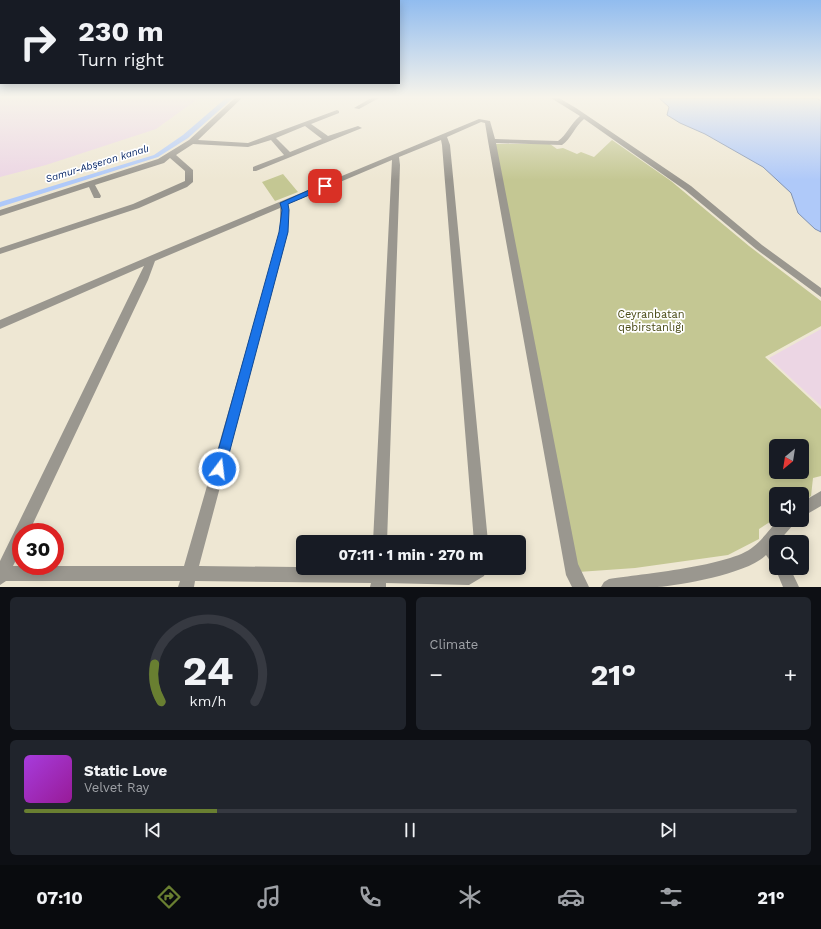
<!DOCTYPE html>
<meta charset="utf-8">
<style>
:root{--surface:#171b24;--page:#20242c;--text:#f1f3f6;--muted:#9ea1a6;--line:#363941;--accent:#697f31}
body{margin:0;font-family:"Work Sans",sans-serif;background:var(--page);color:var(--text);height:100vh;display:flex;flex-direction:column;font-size:15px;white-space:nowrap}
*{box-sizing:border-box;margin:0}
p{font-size:13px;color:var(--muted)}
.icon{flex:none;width:22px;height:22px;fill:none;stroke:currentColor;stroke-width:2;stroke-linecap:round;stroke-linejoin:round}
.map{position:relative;height:587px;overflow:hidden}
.drawer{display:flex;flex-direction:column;gap:10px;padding:10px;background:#0d0f14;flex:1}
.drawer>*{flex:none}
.banner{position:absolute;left:0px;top:0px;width:400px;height:84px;box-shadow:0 2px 10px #0003;background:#171b24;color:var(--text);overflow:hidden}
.needle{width:26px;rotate:210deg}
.tools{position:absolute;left:769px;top:439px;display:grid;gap:8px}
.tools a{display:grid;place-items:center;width:40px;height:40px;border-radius:6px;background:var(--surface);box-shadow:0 2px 10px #0003;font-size:20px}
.speed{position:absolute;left:12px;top:523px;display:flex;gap:8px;font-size:20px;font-weight:700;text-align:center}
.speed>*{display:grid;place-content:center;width:52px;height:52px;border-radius:50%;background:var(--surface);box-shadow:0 2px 10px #0003;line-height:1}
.speed .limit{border:6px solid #d22;background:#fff;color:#111}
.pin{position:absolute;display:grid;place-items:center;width:34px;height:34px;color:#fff;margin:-17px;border-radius:8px;box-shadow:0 2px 6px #0006}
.me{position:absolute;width:44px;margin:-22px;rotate:15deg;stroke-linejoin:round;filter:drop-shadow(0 0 3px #0008)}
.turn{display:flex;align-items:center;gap:14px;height:84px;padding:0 12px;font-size:18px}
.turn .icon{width:52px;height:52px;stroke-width:2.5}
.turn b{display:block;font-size:28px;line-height:34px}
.big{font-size:30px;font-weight:700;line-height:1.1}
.drawer .tile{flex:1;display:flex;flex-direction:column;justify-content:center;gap:6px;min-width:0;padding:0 14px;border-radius:6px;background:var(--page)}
.drawer .dial{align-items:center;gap:0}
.dial svg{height:104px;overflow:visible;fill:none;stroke:var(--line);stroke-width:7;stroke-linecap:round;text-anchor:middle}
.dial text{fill:var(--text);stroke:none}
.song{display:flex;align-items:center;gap:12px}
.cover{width:48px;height:48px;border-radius:6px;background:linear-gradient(135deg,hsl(280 70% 55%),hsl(300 70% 35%))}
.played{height:4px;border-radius:2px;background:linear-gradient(90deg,var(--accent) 25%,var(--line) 25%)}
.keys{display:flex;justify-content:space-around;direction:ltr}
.heat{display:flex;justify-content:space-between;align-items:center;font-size:22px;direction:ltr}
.drawer .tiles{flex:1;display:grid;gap:10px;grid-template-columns:1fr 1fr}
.tile:last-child{grid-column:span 2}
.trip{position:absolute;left:296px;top:535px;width:230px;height:40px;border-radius:6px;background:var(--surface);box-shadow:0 2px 10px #0003;font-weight:700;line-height:40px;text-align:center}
.menu{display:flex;height:64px;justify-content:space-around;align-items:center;background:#090b0e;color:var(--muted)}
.menu .icon{width:28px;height:28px}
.menu .active{color:var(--accent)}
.menu b{font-size:18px;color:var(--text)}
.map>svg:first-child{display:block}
.industrial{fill:#ecd6e4}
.green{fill:#c4c793;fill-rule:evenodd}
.water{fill:#afc9f9;stroke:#8092b1}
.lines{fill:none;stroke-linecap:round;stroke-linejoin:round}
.canal{fill:#afc9f9;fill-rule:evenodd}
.street{fill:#9a978f;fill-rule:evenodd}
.route{fill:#1a73e8;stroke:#114b97}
.labels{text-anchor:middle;stroke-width:3.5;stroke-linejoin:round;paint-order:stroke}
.far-water-label{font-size:10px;font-style:italic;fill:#052567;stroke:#fff}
.park-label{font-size:11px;fill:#494a15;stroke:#fff}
</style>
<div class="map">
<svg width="821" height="587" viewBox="0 0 821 587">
<rect width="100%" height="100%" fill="#eee7d3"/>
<path class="industrial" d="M 0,98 L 199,98 L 156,129 L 46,165 L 0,177 Z
M 821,329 L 821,406 L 769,358 Z"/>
<path class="green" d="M 612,140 L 671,181 L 749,246 L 821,301 L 821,326 L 765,357 L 821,409 L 821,476 L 813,478 L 811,496 L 802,502 L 802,494 L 776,494 L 776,518 L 759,529 L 759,539 L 728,555 L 635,568 L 578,572 L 495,144 L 550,144 L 557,149 L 563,148 L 577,154 L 581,152 L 594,157 ZM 776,446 L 802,446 L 802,472 L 776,472 Z
M 283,174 L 298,192 L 275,201 L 262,182 Z"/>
<path class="water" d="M 659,98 L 817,98 L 821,101 L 821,232 L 815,229 L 798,213 L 791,193 L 763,167 L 705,134 L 680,123 L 667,115 L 669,107 Z"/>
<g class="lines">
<path class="canal" d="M 226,98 L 233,98 L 188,138 L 158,157 L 0,207 L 0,202 L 154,155 L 183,135 Z"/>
<path class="street" d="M 235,98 L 242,98 L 198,140 L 248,143 L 337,110 L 339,111 L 339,113 L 311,124 L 328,136 L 358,126 L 362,128 L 256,171 L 253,171 L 253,167 L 284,155 L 271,140 L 248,147 L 193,144 L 176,155 L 193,170 L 193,182 L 187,187 L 139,208 L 0,254 L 0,248 L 133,204 L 185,181 L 185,171 L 170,158 L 164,163 L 95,185 L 101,196 L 100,198 L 94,198 L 89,187 L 0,216 L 0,210 L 158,159 L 189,140 ZM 305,126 L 322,139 L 290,152 L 276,138 Z
M 371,98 L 379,98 L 359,109 L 354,108 Z
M 551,98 L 559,98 L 576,108 L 691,186 L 762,245 L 821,288 L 821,297 L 756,249 L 685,190 L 584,119 C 575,126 571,139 562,145 L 496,143 L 578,564 L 589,587 L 572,587 L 566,575 L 564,564 L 488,141 L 485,123 L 481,122 L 447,137 L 450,145 L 488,542 L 474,542 L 442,145 L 441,140 L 399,157 L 400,165 L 387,542 L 373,542 L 392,160 L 288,204 L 288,232 L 199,566 L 467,569 L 470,568 L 487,568 L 484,576 L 469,585 L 386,583 L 386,587 L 370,587 L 371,583 L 195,581 L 194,587 L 178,587 L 180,581 L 6,581 L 0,585 L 0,561 L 144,266 L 0,329 L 0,320 L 164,250 L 479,119 L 490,121 L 495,139 L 558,141 C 566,136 571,123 580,116 ZM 280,208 L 280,232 L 184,566 L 13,566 L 21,550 L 21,532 L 29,532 L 148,280 L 155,261 Z
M 821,491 L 821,506 L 802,517 L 802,502 Z
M 778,520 L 795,520 L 793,525 L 778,542 L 776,542 L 776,564 L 771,562 L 766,555 C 749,573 682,585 657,587 C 639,587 620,587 601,587 L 604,582 L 609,579 C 641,574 731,566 753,547 C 762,540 770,529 778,520 Z
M 776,564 L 776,568 L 790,568 L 799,587 L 783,587 L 775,568 Z"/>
</g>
<linearGradient id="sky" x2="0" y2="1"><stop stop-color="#91bcef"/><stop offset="0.54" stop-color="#f7f4eb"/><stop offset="1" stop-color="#f7f4eb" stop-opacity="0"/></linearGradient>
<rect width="821" height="180" fill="url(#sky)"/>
<path class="route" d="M 325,183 L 328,184 L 328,187 L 288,204 L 289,210 L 288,232 L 225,469 L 223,473 L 219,475 L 214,473 L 213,469 L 279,232 L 282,210 L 280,203 Z"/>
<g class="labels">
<g class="far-water-label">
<text transform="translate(97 163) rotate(-17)" y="4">Samur-Abşeron kanalı</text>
</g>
<g class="park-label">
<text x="651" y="318">Ceyranbatan<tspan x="651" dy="13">qəbirstanlığı</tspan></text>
</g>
</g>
</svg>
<div class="tools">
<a><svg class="needle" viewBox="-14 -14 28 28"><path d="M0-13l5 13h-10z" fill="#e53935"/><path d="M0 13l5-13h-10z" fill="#9ea1a6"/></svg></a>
<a><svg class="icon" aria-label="sound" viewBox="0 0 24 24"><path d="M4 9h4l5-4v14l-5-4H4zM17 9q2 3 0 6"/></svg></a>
<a><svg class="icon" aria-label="search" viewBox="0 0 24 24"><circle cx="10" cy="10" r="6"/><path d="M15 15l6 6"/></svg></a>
</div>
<div class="speed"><div class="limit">30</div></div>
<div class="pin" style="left:325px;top:186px;background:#d93025"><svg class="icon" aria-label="arrive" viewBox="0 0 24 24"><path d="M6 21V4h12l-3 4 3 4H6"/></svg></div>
<svg class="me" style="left:219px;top:469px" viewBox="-20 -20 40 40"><circle r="17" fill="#1a73e8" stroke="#fff" stroke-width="3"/><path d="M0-11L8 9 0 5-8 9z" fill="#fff"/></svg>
<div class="trip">07:11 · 1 min · 270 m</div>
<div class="banner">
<div class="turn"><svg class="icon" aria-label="right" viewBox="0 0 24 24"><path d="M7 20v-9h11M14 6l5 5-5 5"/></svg><div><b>230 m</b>Turn right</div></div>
</div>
</div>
<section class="drawer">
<div class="tiles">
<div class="tile dial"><svg viewBox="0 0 100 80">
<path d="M14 69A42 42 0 1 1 86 69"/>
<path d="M14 69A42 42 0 0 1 9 40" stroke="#697f31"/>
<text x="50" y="56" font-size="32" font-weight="700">24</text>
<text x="50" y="72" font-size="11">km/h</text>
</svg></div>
<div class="tile"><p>Climate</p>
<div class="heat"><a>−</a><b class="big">21°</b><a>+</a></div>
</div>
<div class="tile">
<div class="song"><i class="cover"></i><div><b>Static Love</b><p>Velvet Ray</p></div></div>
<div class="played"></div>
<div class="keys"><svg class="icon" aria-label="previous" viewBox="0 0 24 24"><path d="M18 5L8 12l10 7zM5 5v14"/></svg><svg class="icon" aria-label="pause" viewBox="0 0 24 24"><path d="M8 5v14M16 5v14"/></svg><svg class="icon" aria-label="next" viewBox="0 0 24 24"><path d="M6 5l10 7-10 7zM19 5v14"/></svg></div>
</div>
</div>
</section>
<nav class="menu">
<b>07:10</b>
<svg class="icon active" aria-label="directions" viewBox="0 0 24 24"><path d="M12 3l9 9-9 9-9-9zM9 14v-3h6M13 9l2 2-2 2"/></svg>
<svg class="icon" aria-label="music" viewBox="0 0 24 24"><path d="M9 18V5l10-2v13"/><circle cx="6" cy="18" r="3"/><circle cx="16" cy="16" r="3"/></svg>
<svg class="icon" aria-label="phone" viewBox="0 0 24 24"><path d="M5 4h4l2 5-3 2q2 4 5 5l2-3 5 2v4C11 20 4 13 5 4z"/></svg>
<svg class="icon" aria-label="climate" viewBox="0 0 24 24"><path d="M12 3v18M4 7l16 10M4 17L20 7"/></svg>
<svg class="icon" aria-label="car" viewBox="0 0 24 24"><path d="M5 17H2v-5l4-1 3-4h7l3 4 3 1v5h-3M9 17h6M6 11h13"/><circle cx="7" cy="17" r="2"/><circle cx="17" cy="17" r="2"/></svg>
<svg class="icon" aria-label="filters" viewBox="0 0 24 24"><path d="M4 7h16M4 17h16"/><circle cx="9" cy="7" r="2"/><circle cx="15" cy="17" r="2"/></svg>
<b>21°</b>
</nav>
